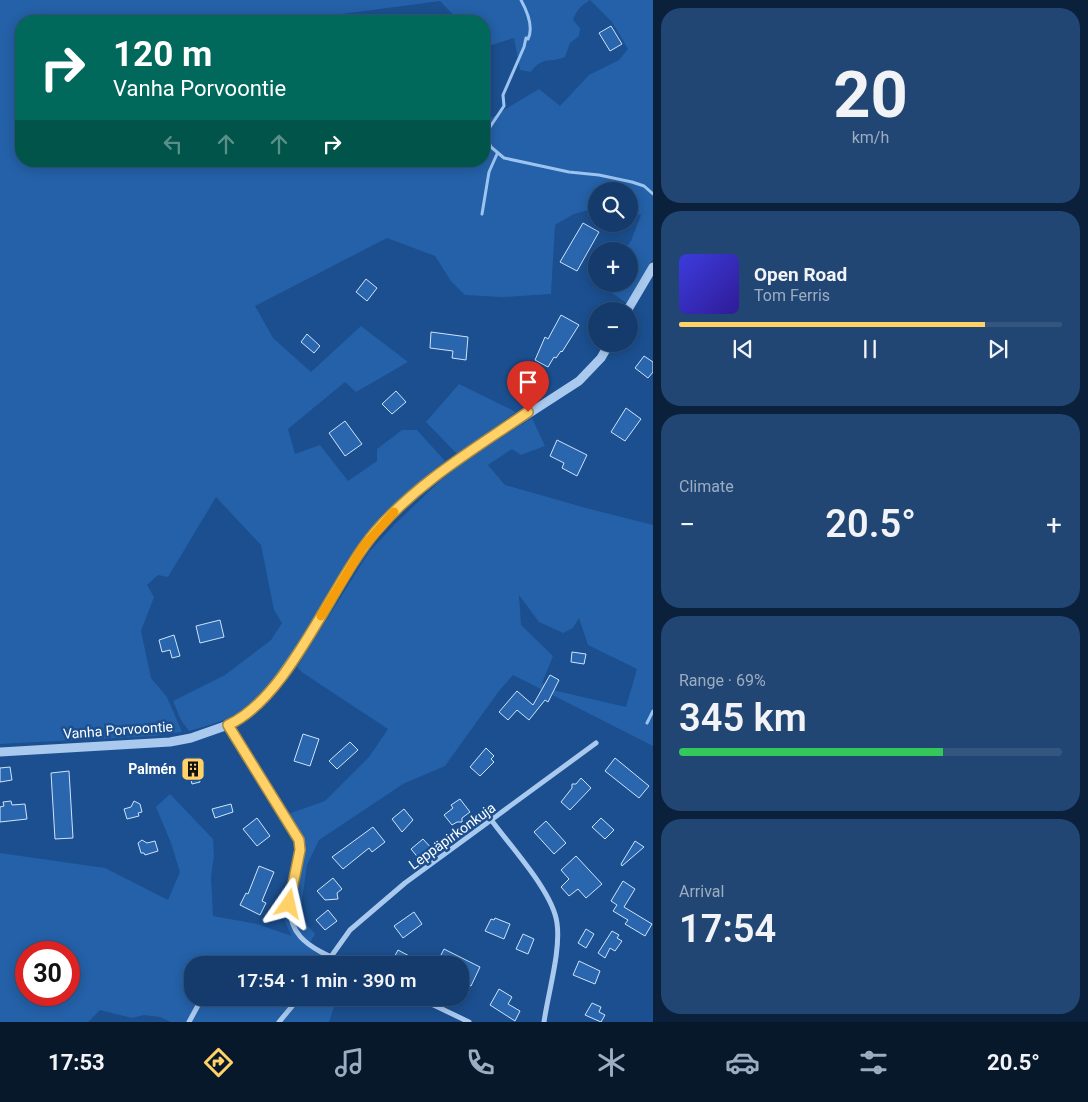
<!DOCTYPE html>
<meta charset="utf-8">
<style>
:root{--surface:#143b6b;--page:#214673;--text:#f1f3f6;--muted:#9dadc1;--line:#33557e;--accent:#ffd166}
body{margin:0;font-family:Roboto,sans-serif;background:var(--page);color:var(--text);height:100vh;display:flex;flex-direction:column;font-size:19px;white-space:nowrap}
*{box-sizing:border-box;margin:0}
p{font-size:16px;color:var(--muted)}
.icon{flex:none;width:28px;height:28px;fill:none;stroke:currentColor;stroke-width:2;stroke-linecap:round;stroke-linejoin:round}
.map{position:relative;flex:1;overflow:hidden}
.details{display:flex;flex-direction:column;gap:8px;padding:8px;background:#0b203b;width:435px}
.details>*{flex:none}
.guide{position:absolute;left:15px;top:15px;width:475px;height:152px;border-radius:20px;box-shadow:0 2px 12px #0003,0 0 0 1px var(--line);background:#00695c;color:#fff;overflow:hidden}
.tools{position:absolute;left:588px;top:182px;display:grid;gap:10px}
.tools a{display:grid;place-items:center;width:50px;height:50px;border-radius:50%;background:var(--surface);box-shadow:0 2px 12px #0003,0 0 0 1px var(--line);font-size:25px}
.speed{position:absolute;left:15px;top:941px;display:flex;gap:10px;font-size:25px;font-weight:700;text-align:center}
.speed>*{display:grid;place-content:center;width:65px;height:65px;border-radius:50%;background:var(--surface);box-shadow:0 2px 12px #0003,0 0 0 1px var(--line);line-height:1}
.speed .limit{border:8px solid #d22;background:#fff;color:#111}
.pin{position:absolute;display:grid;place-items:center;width:42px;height:42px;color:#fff;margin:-51px -21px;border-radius:50% 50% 50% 0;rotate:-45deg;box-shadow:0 0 5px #0007}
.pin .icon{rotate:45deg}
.me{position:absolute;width:55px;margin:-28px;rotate:11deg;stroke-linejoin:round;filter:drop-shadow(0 0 4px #0008)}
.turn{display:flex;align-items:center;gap:18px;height:105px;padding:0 15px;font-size:22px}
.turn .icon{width:65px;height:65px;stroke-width:2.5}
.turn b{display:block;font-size:35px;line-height:42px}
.lanes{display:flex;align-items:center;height:48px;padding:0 15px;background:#0003;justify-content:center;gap:25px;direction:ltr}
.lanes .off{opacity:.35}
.big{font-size:38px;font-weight:600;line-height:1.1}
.details .card{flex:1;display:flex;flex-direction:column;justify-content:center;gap:8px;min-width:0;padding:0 18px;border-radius:20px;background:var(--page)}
.details .dial{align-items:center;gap:0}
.dial b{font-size:65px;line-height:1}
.song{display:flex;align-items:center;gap:15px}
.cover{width:60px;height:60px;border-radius:8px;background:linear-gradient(135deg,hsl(240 70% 55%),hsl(250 70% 35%))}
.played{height:5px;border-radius:2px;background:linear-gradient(90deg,var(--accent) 80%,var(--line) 80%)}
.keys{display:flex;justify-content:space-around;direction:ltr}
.heat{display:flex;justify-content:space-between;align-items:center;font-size:28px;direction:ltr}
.charge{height:8px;border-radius:4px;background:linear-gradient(90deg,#34c759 69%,var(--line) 0)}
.trip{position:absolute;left:184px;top:956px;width:285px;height:50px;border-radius:20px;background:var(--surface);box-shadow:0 2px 12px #0003,0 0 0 1px var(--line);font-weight:600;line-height:50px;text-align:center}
.tab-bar{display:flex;height:80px;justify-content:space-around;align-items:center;background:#08182b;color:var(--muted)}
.tab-bar .icon{width:35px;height:35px}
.tab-bar .active{color:var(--accent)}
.tab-bar b{font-size:22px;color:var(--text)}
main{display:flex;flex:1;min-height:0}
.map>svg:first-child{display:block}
.green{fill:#2461a8;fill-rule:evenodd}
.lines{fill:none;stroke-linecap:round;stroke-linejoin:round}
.stream{stroke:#9cc4f0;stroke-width:3}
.building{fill:#2a66ad;stroke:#cfe3fa}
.minor{stroke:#a9c9ee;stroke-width:5}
.tertiary{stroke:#a9c9ee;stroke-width:9}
.route-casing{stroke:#a68842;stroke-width:12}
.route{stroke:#ffd166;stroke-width:9}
.slow{stroke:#f59e0b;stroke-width:9}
.labels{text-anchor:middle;stroke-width:5;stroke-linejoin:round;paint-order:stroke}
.street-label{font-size:14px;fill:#fff;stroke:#1b4f8f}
.poi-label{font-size:14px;font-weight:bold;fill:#fff;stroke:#1b4f8f;text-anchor:end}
</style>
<main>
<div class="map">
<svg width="653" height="1022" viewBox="0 0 653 1022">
<rect width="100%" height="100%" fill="#1b4f8f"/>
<path class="green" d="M 0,0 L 653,0 L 653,259 L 626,303 L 600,284 L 629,284 L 629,251 L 623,251 L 631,241 L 641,215 L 629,212 L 629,191 L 596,191 L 596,208 L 574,214 L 555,225 L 551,294 L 502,297 L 465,295 L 451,281 L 435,256 L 387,238 L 255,306 L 273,338 L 311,372 L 361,326 L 408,362 L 356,392 L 345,382 L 288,429 L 295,454 L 320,445 L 348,481 L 377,461 L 377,449 L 402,430 L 417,430 L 445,461 C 414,486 383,511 360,543 C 323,592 288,684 236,714 C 221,723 205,726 189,731 L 181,720 L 173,701 L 225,675 L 271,640 L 282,623 L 274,610 L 261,545 L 216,497 L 168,577 L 158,575 L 147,585 L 154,597 L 141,631 L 151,678 L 167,697 L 182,732 L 153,736 L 0,744 ZM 590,0 L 612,22 L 628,49 L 619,60 L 589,75 L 560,106 L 539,89 L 484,122 L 484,161 L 21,161 L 21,21 L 337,21 L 334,15 L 440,1 L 459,21 L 484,21 L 485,47 L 514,38 L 520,70 L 531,72 C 542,56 550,63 565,57 L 570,43 L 579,36 L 580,28 L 573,20 C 577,9 581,6 590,0 Z
M 459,384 L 516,412 L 457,454 L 426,422 Z
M 532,418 L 545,446 L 521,455 L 512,449 L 488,465 L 505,485 L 586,508 L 653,525 L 653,746 L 513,675 L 499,691 L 445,766 L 403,784 L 319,840 L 307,865 L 301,907 L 304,921 L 315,934 L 309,944 L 346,965 L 192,965 L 192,998 L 337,998 L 329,1022 L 171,1022 L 160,1017 L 144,1015 L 132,1018 L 100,1010 L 88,1022 L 0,1022 L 0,853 L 105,868 L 168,900 L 180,872 L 171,843 L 156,807 L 170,794 L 213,839 L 214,856 L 211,877 L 213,916 L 257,924 L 292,936 C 289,930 285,923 284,917 C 283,896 289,867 300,850 L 299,839 L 285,815 L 325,801 L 369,757 L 388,729 L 303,673 L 297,667 L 369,552 L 396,523 L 442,479 L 472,456 ZM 519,595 L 539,622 L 563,633 L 573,628 L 579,618 L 588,645 L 637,669 L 626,707 L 557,691 L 542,683 L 553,656 L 521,625 ZM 26,952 L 69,952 L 69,995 L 26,995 Z"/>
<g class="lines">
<path class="stream" d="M 488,130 L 504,106 L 503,95 L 524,47 L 526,38 L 528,39 C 534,27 527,11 521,0
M 486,136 L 491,147 L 504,158 L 569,172 L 599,175 L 632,182 L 644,186 L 653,194
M 482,214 L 489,172 L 497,154
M 647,723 L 653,711"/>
</g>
<path class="building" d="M 611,26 L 622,44 L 610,51 L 599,33 Z
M 583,223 L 599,232 L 577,271 L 560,262 Z
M 366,279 L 377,288 L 367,301 L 356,292 Z
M 561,315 L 579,325 L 562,352 L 561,351 L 556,358 L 554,357 L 548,367 L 535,360 L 545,337 L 548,339 Z
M 431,332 L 468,337 L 466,360 L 452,358 L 453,351 L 430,348 Z
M 307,334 L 320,346 L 314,353 L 301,342 Z
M 644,356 L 653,362 L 653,372 L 648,378 L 635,368 Z
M 396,391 L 406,402 L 392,414 L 382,404 Z
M 626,408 L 641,419 L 625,441 L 611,432 Z
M 345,421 L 362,444 L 345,456 L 329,433 Z
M 557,440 L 587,455 L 577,476 L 562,468 L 564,463 L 550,456 Z
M 220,620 L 224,637 L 200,643 L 196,626 Z
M 174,635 L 180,656 L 172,658 L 170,650 L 162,652 L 159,640 Z
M 572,652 L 586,654 L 584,664 L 571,662 Z
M 550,675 L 559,680 L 548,702 L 545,700 L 529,720 L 517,710 L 508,720 L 499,712 L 517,691 L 533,705 Z
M 303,734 L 319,739 L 310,766 L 294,761 Z
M 350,742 L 358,750 L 337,769 L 329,761 Z
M 486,748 L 494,756 L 491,759 L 494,762 L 480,776 L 470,767 Z
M 615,758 L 649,786 L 639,798 L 605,771 Z
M 199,761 L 203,773 L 198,774 L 200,782 L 192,784 L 190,776 L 187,777 L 184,765 Z
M 10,767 L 12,780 L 0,782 L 0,768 Z
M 69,771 L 73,838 L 55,839 L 51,773 Z
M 581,778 L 591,788 L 570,810 L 561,802 L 572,788 L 572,784 L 576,784 Z
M 460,799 L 470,812 L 462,818 L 462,822 L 457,822 L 452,825 L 444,815 L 453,808 L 451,805 Z
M 11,801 L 12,805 L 25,804 L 27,819 L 0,822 L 0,807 L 4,806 L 3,802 Z
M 134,801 L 140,804 L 142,812 L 138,813 L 139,816 L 127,819 L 124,809 L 131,807 Z
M 231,804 L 233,812 L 215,818 L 212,809 Z
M 404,809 L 413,820 L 402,832 L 392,819 Z
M 257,818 L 270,836 L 257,846 L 243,829 Z
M 601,818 L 614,830 L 605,839 L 592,827 Z
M 546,821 L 566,843 L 554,854 L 534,832 Z
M 373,827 L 385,842 L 372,852 L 369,848 L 343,869 L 332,857 Z
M 423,839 L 433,850 L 420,860 L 411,849 Z
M 142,840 L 147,843 L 155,841 L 158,851 L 145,855 L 144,853 L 141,853 L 138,843 Z
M 635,841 L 644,847 L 622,866 L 621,864 Z
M 576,856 L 602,884 L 586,898 L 578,889 L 569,896 L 561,887 L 569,879 L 561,870 Z
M 259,866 L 274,872 L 262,901 L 266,903 L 260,915 L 240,905 L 246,893 L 248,894 Z
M 333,878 L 342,889 L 337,893 L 338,899 L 325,900 L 317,891 Z
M 623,881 L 635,889 L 624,907 L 652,924 L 645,936 L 625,924 L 628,920 L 613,911 L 617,905 L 611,901 Z
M 328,910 L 337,921 L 325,930 L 316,920 Z
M 414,912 L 422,924 L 403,938 L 394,926 Z
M 495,918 L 510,924 L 504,939 L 485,931 L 491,919 L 494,920 Z
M 586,929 L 594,934 L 586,948 L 578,943 Z
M 612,931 L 619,935 L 617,938 L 622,941 L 615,951 L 610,948 L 605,958 L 598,953 Z
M 523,934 L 534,939 L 528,954 L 516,949 Z
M 444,949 L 480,967 L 471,986 L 460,980 L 460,965 L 436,965 Z
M 398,950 L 426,965 L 390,965 Z
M 579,961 L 600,971 L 595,984 L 573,975 Z
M 499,989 L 512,997 L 508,1004 L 520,1011 L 515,1021 L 490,1005 Z
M 592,1003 L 601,1007 L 599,1012 L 605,1015 L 601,1022 L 585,1015 Z"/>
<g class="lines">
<path class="minor" d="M 228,725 L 299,839 C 301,855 296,869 292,885 C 281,936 308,947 349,965
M 492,821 C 511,847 553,892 557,923 C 561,951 548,993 544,1022
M 325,965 L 350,930 L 405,883 L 596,743
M 419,998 L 469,1022
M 189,1022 L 202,998
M 279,1022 L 299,998"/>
<path class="tertiary" d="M 627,311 L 653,267
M 0,752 L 170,742 L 191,738 L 228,725 L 236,721 L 252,709 L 270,691 L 287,667 L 312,631 L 363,547 L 395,510 L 454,462 L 579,381 L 601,358 L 609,344"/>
</g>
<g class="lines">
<g class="route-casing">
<path id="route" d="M 289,904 L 300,850 L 299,840 L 228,725 C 290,697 332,582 376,531 C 418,482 476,448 528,412"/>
</g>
<use href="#route" class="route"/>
<path class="slow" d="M 321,616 L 363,547 L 394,512"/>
</g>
<defs>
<g id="building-square" transform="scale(1.25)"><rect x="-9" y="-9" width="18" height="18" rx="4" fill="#ffd166" stroke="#1b4f8f"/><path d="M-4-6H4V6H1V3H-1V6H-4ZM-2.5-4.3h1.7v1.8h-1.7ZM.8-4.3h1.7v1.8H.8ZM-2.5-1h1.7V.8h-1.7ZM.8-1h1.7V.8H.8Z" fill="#111"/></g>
</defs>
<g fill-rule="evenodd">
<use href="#building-square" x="193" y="769"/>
</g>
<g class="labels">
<g class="street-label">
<text transform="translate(118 730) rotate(-4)" y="5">Vanha Porvoontie</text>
<text transform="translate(452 836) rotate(-36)" y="5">Leppäpirkonkuja</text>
</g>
<g class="poi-label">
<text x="176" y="774">Palmén</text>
</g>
</g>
</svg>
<div class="tools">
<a><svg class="icon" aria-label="search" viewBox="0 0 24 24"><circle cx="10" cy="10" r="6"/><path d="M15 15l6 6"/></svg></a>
<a>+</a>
<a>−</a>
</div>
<div class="speed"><div class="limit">30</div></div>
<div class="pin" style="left:528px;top:412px;background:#d93025"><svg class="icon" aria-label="arrive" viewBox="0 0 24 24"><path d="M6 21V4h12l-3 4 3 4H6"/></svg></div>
<svg class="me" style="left:289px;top:904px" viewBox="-20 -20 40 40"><path d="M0-17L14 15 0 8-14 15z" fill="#ffd166" stroke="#fff" stroke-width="4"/></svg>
<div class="trip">17:54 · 1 min · 390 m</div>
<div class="guide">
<div class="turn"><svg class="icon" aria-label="right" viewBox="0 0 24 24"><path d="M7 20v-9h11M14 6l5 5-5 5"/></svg><div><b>120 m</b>Vanha Porvoontie</div></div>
<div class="lanes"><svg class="icon off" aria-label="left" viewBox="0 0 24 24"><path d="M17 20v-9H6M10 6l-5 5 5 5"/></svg><svg class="icon off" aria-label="ahead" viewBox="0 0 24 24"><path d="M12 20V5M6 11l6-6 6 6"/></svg><svg class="icon off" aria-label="ahead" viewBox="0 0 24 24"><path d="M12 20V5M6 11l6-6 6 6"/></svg><svg class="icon" aria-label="right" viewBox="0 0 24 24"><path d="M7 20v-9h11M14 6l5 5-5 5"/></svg></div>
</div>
</div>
<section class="details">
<div class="card dial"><b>20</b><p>km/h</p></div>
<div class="card">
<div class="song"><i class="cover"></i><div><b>Open Road</b><p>Tom Ferris</p></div></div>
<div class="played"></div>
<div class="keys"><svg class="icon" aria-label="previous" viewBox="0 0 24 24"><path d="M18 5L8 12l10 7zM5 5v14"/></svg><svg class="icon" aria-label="pause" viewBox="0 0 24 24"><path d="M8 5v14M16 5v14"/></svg><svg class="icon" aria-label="next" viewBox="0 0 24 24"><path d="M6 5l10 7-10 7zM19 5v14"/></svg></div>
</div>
<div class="card"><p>Climate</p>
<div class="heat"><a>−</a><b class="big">20.5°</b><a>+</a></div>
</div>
<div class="card"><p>Range · 69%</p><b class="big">345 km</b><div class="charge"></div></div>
<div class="card"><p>Arrival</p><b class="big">17:54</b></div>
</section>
</main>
<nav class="tab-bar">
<b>17:53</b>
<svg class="icon active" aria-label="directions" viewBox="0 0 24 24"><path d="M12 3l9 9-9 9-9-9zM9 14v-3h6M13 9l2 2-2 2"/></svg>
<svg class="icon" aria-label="music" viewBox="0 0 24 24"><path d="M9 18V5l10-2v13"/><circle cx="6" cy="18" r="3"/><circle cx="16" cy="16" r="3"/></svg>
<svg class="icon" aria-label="phone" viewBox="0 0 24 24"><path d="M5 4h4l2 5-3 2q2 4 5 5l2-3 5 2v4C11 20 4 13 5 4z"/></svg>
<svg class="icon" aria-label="climate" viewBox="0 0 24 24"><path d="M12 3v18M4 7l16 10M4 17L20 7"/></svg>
<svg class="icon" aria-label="car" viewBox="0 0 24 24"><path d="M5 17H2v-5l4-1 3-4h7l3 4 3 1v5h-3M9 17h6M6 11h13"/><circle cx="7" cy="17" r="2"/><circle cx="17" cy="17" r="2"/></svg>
<svg class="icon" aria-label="filters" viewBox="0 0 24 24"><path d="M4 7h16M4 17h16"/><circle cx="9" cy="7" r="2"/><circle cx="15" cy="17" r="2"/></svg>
<b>20.5°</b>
</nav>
